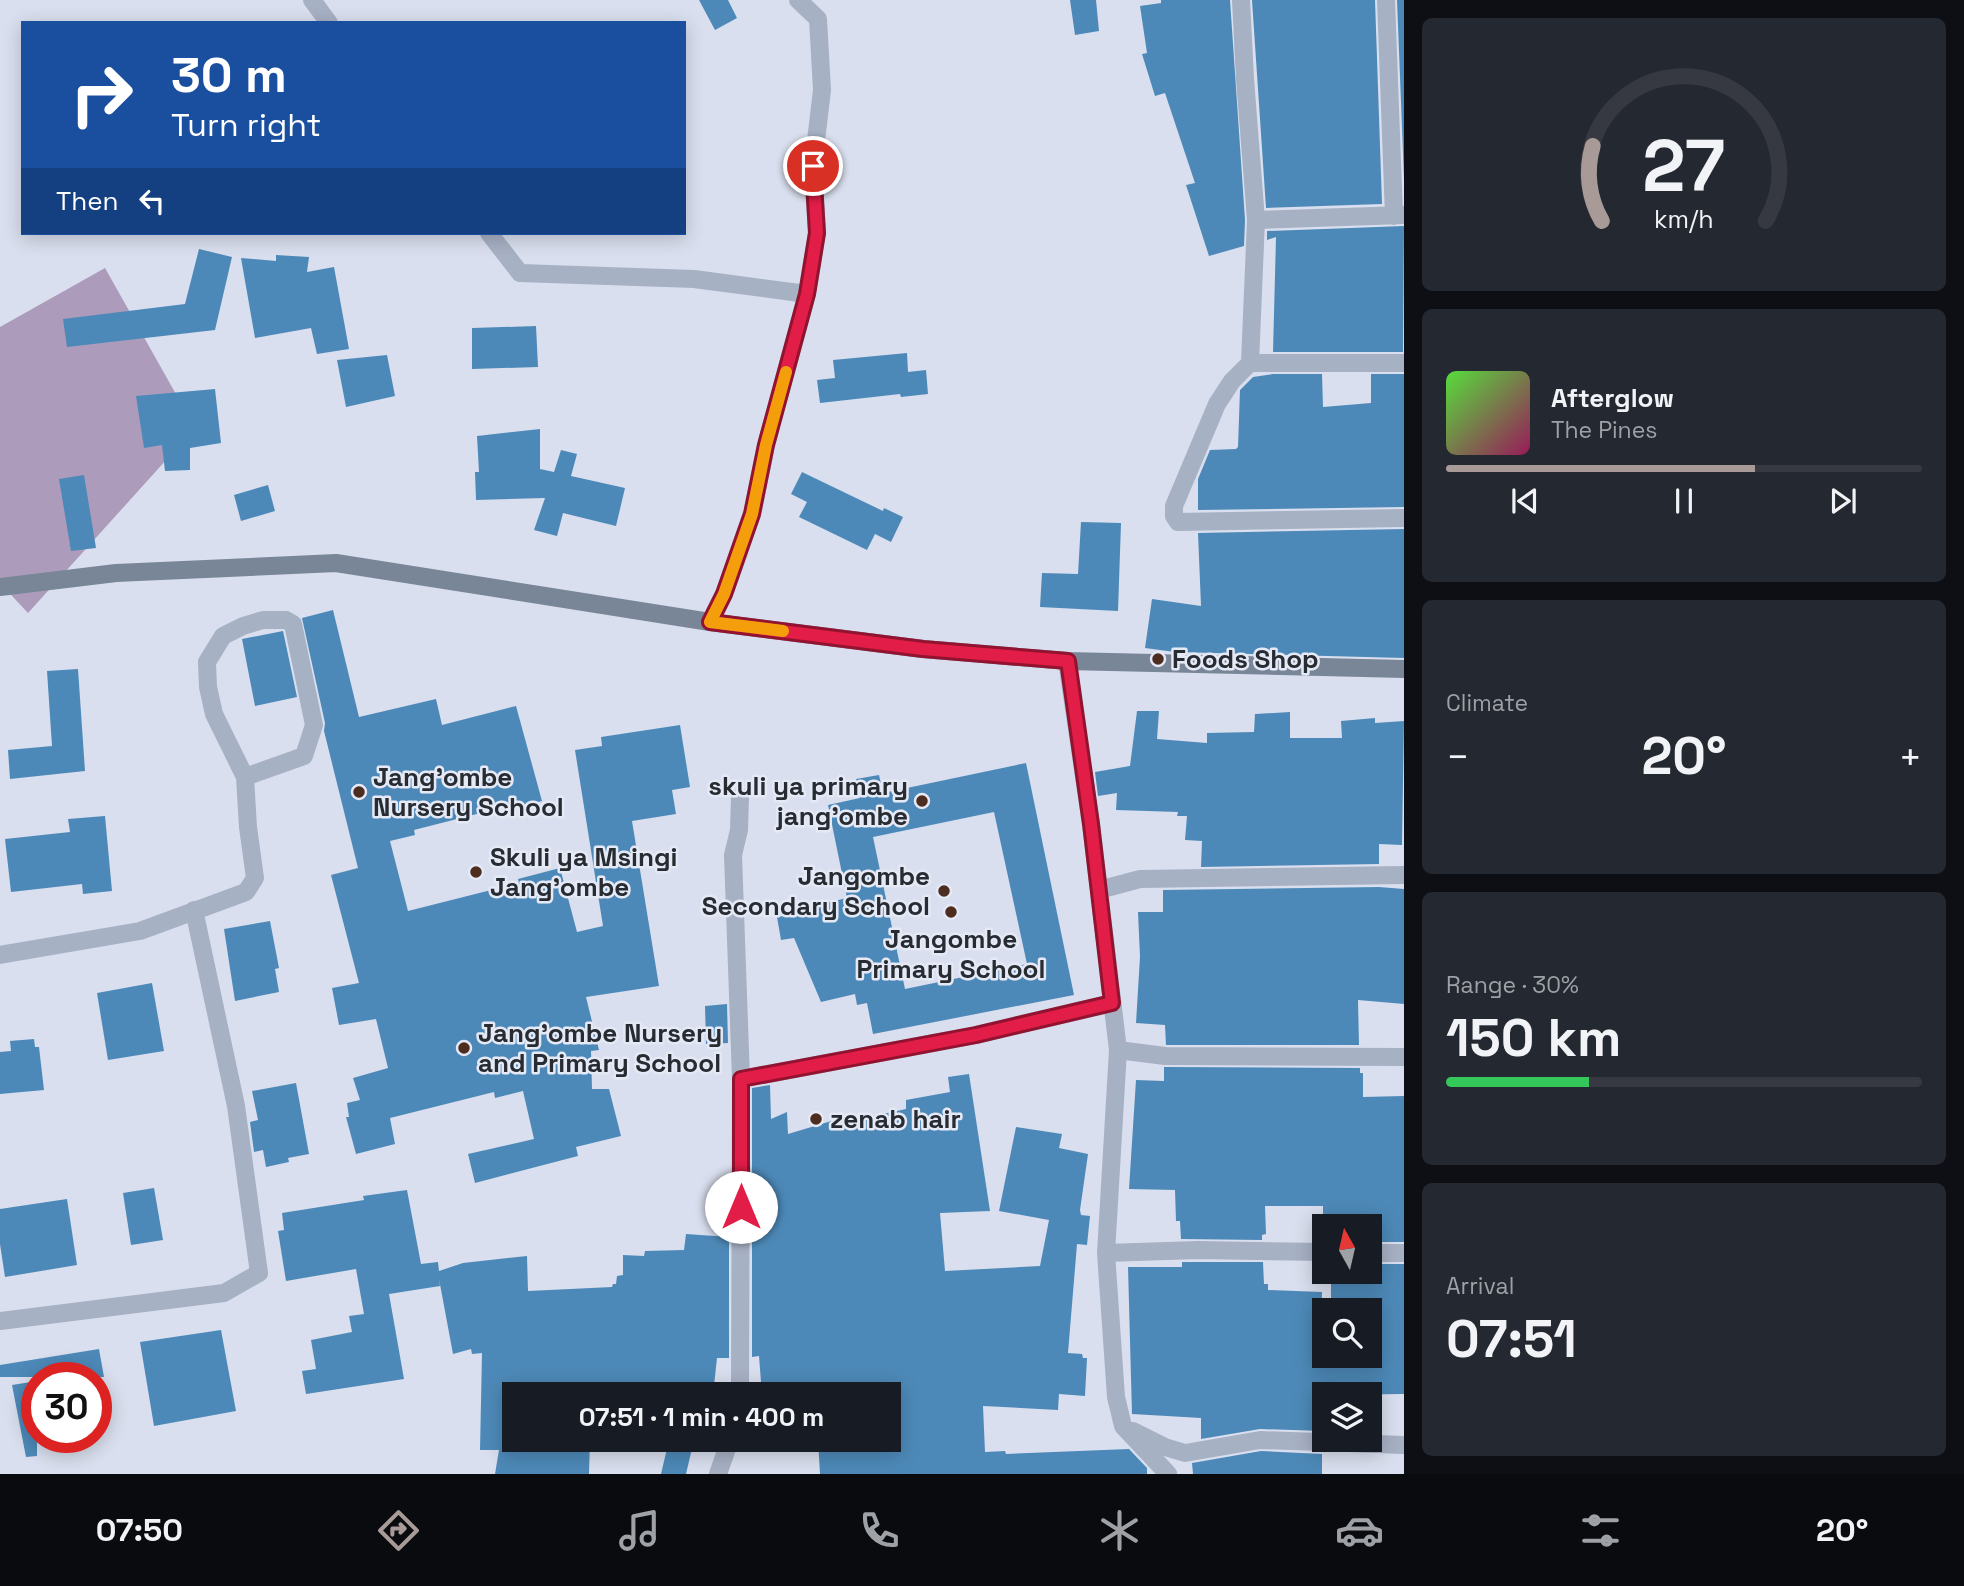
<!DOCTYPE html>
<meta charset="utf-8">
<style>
:root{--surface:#171b24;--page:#242831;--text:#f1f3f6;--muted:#9ea1a6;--line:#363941;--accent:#a89a96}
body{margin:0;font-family:"Space Grotesk",sans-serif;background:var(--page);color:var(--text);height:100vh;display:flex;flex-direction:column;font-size:26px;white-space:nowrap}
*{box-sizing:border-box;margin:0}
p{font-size:23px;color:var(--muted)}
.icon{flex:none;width:38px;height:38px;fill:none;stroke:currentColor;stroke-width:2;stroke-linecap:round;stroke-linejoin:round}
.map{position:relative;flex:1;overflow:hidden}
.panel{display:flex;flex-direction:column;gap:18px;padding:18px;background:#0d0f14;width:560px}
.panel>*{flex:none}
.guide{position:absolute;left:21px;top:21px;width:665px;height:214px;border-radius:0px;box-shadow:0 4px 18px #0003;background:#1a4fa0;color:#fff;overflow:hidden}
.needle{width:46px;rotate:352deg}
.buttons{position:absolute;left:1312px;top:1214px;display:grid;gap:14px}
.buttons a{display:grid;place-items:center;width:70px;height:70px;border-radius:0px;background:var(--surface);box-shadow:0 4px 18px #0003;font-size:35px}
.speed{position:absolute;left:21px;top:1362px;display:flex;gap:14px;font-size:35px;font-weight:700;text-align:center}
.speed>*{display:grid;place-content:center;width:91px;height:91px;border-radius:50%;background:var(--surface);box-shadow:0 4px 18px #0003;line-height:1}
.speed .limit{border:10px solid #d22;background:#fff;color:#111}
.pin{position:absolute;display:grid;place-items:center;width:60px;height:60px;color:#fff;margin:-30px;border:4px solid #fff;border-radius:50%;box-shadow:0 2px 7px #0007}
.me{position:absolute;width:77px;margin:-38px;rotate:0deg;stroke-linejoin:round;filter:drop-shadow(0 0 5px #0008)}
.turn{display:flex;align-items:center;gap:24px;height:147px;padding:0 35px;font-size:32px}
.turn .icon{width:91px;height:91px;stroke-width:2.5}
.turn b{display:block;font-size:49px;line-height:60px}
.then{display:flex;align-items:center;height:66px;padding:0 35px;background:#0003;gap:14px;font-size:26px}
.big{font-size:52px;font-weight:800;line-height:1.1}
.panel .tile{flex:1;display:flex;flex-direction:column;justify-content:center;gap:10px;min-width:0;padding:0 24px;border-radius:10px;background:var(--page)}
.panel .dial{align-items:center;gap:0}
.dial svg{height:182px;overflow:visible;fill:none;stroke:var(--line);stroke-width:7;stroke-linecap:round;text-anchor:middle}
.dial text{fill:var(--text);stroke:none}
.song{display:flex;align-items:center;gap:21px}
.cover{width:84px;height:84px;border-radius:10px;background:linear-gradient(135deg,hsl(110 70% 55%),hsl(330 70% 35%))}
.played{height:7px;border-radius:4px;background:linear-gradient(90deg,var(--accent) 65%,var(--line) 65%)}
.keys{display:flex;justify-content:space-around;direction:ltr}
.heat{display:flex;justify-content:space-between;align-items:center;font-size:38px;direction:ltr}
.charge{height:10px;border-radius:5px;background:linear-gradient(90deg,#34c759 30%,var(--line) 0)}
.trip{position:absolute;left:502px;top:1382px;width:399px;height:70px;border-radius:0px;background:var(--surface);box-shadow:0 4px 18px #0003;font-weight:800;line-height:70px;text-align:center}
.tabs{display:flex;height:112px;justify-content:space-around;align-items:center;background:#090b0e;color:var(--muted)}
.tabs .icon{width:49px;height:49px}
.tabs .selected{color:var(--accent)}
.tabs b{font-size:32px;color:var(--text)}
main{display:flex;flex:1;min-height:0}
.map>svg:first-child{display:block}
.green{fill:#ac9bbb}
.building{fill:#4d89b8;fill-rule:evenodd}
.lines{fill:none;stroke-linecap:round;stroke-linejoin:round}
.street{stroke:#a7b1c4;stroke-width:18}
.secondary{stroke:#788697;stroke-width:18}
.route-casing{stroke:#92132f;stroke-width:18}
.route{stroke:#e11d48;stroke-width:12}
.slow{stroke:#f59e0b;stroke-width:12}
.poi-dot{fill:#4e2d21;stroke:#e5e9f6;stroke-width:2.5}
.labels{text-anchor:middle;stroke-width:5;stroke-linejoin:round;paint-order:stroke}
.poi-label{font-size:26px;font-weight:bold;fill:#262c31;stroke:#e5e9f6;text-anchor:start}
</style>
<main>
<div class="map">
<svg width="1404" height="1474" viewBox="0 0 1404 1474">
<rect width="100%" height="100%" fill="#d9dfee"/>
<path class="green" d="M 105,268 L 195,428 L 28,613 L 0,583 L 0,327 Z"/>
<path class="building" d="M 699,0 L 728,0 L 737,18 L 715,30 Z
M 1070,0 L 1096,0 L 1099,31 L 1075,35 Z
M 1161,0 L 1230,0 L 1245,220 L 1244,246 L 1209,256 L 1186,185 L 1195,183 L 1165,93 L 1155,96 L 1142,54 L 1147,53 L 1140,6 L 1161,3 Z
M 1252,0 L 1375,0 L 1382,204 L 1266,208 Z
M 1397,0 L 1404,0 L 1404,179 Z
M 1404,226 L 1403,352 L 1273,352 L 1276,237 L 1267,240 L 1267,231 Z
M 199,249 L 232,257 L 215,330 L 67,347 L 63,319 L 185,304 Z
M 276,255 L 309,257 L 307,272 L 334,267 L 349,349 L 317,354 L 311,328 L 255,338 L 241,258 L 276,261 Z
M 536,326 L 538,367 L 472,369 L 472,328 Z
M 907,353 L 908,372 L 926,370 L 928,394 L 901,397 L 900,394 L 820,403 L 817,380 L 835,378 L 833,360 Z
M 387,355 L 395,396 L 346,407 L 337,360 Z
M 1273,374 L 1322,374 L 1323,407 L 1371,403 L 1371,374 L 1404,374 L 1404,507 L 1198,510 L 1198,479 L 1210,450 L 1236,449 L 1238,447 L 1240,390 L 1253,377 Z
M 215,389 L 221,443 L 190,448 L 190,470 L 165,471 L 162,445 L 144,448 L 136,396 Z
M 540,429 L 540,469 L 554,472 L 561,450 L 577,454 L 571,476 L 625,488 L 616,526 L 563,513 L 557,536 L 534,530 L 545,498 L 476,500 L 475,472 L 479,472 L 477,436 Z
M 802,472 L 883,511 L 884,508 L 903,517 L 891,542 L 875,534 L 867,550 L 799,517 L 807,502 L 791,494 Z
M 84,475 L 96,548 L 71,551 L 59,479 Z
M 268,485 L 275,511 L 241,521 L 234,495 Z
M 1081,522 L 1121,523 L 1118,611 L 1040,607 L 1042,573 L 1078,574 Z
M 1404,529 L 1404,658 L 1175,652 L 1145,648 L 1152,599 L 1201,606 L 1198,533 Z
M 333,610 L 359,717 L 436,699 L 442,725 L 516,706 L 542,801 L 505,811 L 504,807 L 414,830 L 415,835 L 390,841 L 408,911 L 519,883 L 518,879 L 560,868 L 577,932 L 603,926 L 575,750 L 602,746 L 601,737 L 680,725 L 690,787 L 672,790 L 676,814 L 632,821 L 659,986 L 586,997 L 599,1050 L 591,1051 L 592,1089 L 609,1089 L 621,1136 L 576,1147 L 578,1156 L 475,1183 L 468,1154 L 534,1139 L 523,1091 L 495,1098 L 494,1092 L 390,1118 L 395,1144 L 356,1154 L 346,1117 L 349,1117 L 347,1103 L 360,1100 L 353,1078 L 388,1068 L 376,1019 L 339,1025 L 332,988 L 359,983 L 331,875 L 358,868 L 324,731 L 325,723 L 302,618 Z
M 283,631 L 297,697 L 255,706 L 242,639 Z
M 78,669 L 85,771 L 10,779 L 8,750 L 52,746 L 47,671 Z
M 1137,711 L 1159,711 L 1157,739 L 1207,743 L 1207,733 L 1254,732 L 1255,714 L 1290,712 L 1290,738 L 1342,738 L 1341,721 L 1375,718 L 1375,723 L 1404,721 L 1402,845 L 1379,844 L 1379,864 L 1201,867 L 1202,841 L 1185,840 L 1187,816 L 1177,816 L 1178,812 L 1116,810 L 1117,793 L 1098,796 L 1095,772 L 1130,766 Z
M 1026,763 L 1074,995 L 873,1034 L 867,1003 L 857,1005 L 855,994 L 821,1002 L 794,938 L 781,940 L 777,917 L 795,914 L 794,910 L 847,898 L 828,805 L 860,798 L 856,779 L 879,775 L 883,793 ZM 994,812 L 1027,964 L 905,989 L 873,837 Z
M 105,816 L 112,891 L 83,894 L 82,884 L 11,892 L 5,839 L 70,832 L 68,819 Z
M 1379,887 L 1404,889 L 1404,1004 L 1358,1000 L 1359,1045 L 1166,1045 L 1165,1025 L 1136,1023 L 1140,957 L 1138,912 L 1163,912 L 1163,890 Z
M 270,921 L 279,968 L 275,969 L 279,992 L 235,1001 L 224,929 Z
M 152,983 L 164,1051 L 108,1060 L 97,993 Z
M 727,1004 L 728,1043 L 706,1044 L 705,1006 Z
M 34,1039 L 35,1047 L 39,1047 L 44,1090 L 0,1094 L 0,1052 L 11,1051 L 10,1041 Z
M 1164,1067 L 1360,1068 L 1360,1073 L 1363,1073 L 1363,1097 L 1404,1096 L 1404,1242 L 1378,1242 L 1378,1227 L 1323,1227 L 1323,1206 L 1265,1206 L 1266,1234 L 1262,1235 L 1262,1240 L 1181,1239 L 1180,1221 L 1176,1221 L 1175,1190 L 1129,1189 L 1136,1080 L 1164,1081 Z
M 969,1074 L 990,1211 L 940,1213 L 945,1271 L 1040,1266 L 1049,1220 L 999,1211 L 1016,1127 L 1062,1134 L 1059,1148 L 1088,1154 L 1080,1210 L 1081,1215 L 1090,1216 L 1087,1245 L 1077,1244 L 1068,1353 L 1082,1354 L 1083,1358 L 1087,1358 L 1085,1396 L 1059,1394 L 1058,1410 L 983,1406 L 985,1452 L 1005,1451 L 1006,1454 L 1129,1449 L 1147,1468 L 1147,1474 L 820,1474 L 818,1440 L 889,1440 L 889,1395 L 762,1395 L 759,1356 L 752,1357 L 752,1209 L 755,1204 L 752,1170 L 752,1088 L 770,1085 L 771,1119 L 787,1112 L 788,1134 L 848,1116 L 850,1121 L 906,1109 L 906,1100 L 950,1092 L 948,1077 Z
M 296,1083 L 309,1154 L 288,1158 L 289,1162 L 266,1167 L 263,1150 L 254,1152 L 250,1122 L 258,1120 L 252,1091 Z
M 154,1188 L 163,1240 L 131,1245 L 123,1193 Z
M 407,1190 L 421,1264 L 438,1262 L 439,1271 L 463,1263 L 527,1256 L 528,1291 L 612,1287 L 613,1284 L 616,1284 L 617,1276 L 623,1275 L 623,1255 L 644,1256 L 645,1251 L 684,1250 L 686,1234 L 729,1237 L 729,1358 L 717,1358 L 713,1395 L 514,1395 L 514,1440 L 590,1440 L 589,1474 L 495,1474 L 499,1450 L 480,1450 L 482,1353 L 472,1354 L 471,1349 L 453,1354 L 439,1279 L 440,1286 L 389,1294 L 404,1379 L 306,1394 L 302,1371 L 316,1369 L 311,1340 L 352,1332 L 349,1316 L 364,1314 L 356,1269 L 286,1281 L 278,1231 L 284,1230 L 282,1213 L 364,1200 L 363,1196 Z
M 67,1199 L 77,1265 L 5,1277 L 0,1244 L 0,1209 Z
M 1182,1262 L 1263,1262 L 1264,1284 L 1268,1284 L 1268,1290 L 1322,1292 L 1320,1356 L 1370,1356 L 1370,1311 L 1331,1311 L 1331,1272 L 1377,1272 L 1378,1264 L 1404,1264 L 1404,1394 L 1322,1395 L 1322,1431 L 1260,1429 L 1201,1439 L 1201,1418 L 1132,1414 L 1128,1267 L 1182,1267 Z
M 221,1330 L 236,1411 L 154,1426 L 140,1342 Z
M 99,1349 L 104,1377 L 0,1377 L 0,1365 Z
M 37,1381 L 37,1456 L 26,1457 L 12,1385 Z
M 669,1440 L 694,1440 L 686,1474 L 661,1474 Z
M 1261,1451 L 1322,1454 L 1322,1474 L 1193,1474 L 1192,1463 Z"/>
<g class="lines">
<path class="street" d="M 312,0 L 329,23
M 1241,0 L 1245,79 L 1256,220 L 1250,363 L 1232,381 L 1217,404 L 1174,506 L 1174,516 L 1178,522 L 1404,518
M 1386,0 L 1394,216
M 1256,220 L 1403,215
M 489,233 L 520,273 L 694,279 L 807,294
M 1250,363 L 1404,363
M 710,622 L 724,594 L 752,514 L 766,445 L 807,294 L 817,233 L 813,166 L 822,90 L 818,19 L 798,0
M 1067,661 L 1091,824 L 1118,1050 L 1106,1253 L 1116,1397 L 1123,1426 L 1168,1474
M 740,797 L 739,830 L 733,855 L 741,1079 L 740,1395
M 1099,890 L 1140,879 L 1404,875
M 0,955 L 140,931 L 246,892 L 255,878 L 248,827 L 245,777 L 214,714 L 208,687 L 207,662 L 223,636 L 243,626 L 263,620 L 286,620 L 293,624 L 314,725 L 304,756 L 245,777
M 1118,1050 L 1165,1056 L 1404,1057
M 741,1079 L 976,1035 L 1112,1003
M 1106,1253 L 1198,1250 L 1325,1252
M 1370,1253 L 1404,1253
M 0,1321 L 224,1293 L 259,1273 L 236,1106 L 194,910
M 1133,1431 L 1165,1447 L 1185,1453 L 1260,1440 L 1404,1445
M 718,1474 L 730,1440"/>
<path class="secondary" d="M 0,587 L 116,573 L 336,563 L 710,622 L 923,649 L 1067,661 L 1404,669"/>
</g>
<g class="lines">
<g class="route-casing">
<path id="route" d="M 741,1207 L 741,1079 L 976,1035 L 1112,1003 L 1091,824 L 1068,661 L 923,649 L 710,622 L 724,594 L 752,514 L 766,445 L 807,294 L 817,233 L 813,166"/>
</g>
<use href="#route" class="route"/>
<path class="slow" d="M 783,631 L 710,622 L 724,594 L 752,514 L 766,445 L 786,372"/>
</g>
<g class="poi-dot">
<circle cx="1158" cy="659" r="7"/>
<circle cx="359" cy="792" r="7"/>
<circle cx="922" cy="801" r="7"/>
<circle cx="476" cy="872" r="7"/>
<circle cx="944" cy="891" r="7"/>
<circle cx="951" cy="912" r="7"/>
<circle cx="464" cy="1048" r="7"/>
<circle cx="816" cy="1119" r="7"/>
</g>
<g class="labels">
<g class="poi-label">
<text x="1172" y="668">Foods Shop</text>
<text x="373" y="786">Jang'ombe<tspan x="373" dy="30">Nursery School</tspan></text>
<text x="908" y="795" text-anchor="end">skuli ya primary<tspan x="908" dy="30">jang'ombe</tspan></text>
<text x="490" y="866">Skuli ya Msingi<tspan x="490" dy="30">Jang'ombe</tspan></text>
<text x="930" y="885" text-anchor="end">Jangombe<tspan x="930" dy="30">Secondary School</tspan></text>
<text x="951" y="948" text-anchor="middle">Jangombe<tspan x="951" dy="30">Primary School</tspan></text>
<text x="478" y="1042">Jang'ombe Nursery<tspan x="478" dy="30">and Primary School</tspan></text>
<text x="830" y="1128">zenab hair</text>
</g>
</g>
</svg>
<div class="buttons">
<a><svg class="needle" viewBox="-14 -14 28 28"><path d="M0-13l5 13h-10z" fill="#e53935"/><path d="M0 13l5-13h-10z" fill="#9ea1a6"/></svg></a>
<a><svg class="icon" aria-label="search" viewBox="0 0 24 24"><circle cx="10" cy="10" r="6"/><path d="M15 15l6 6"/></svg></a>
<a><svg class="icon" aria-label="layers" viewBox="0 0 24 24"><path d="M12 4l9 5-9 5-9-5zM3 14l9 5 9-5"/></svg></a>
</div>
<div class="speed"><div class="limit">30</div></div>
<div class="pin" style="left:813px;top:166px;background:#d93025"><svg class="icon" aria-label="arrive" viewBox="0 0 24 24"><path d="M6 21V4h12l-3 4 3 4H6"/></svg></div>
<svg class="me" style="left:741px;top:1207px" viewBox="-20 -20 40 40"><circle r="19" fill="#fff"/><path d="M0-13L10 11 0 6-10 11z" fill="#e11d48"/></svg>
<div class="trip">07:51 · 1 min · 400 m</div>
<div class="guide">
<div class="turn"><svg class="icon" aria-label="right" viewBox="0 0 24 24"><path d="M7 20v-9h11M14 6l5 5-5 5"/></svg><div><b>30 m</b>Turn right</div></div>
<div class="then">Then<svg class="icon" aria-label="left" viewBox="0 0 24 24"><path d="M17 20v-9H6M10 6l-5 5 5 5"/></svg></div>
</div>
</div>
<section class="panel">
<div class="tile dial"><svg viewBox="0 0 100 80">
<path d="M14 69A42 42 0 1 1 86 69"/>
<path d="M14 69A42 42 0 0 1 10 36" stroke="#a89a96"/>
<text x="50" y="56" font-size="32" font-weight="700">27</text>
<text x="50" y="72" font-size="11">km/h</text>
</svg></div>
<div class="tile">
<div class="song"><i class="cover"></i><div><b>Afterglow</b><p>The Pines</p></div></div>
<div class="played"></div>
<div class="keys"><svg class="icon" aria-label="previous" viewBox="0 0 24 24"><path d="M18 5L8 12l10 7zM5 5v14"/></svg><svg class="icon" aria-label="pause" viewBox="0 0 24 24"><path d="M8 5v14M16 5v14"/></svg><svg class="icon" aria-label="next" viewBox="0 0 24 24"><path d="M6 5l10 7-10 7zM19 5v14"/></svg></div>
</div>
<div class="tile"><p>Climate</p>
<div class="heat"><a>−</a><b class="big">20°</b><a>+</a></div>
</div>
<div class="tile"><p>Range · 30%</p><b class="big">150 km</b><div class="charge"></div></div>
<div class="tile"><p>Arrival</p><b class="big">07:51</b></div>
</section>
</main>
<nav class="tabs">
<b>07:50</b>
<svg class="icon selected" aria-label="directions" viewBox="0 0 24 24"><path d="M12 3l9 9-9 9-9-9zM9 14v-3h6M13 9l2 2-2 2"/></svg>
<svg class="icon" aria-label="music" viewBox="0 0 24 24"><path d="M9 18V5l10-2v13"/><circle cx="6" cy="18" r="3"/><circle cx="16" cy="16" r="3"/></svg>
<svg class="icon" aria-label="phone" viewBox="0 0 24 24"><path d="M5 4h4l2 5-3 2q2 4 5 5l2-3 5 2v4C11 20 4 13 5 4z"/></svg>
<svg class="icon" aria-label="climate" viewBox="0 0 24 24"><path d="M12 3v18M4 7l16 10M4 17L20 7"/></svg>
<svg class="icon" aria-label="car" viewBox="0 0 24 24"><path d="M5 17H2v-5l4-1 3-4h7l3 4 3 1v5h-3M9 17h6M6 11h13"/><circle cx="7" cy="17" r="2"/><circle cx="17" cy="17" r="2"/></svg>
<svg class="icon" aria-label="filters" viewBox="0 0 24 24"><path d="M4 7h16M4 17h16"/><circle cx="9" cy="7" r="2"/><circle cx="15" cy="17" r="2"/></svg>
<b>20°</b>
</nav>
